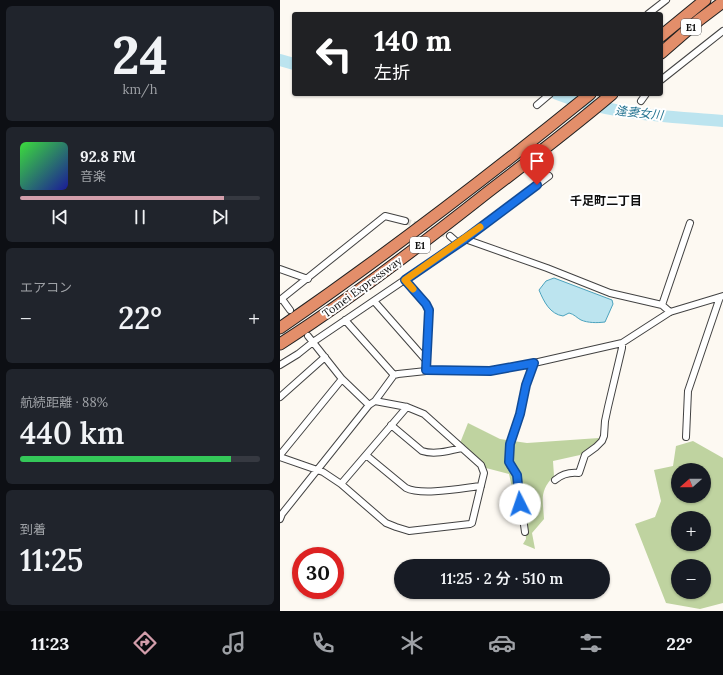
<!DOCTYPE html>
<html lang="ja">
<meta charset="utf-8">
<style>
:root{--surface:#171b24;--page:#20242c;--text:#f1f3f6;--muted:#9ea1a6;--line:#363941;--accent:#d39eab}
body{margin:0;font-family:Lora,"Noto Sans JP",serif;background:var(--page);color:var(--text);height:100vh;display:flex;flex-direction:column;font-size:15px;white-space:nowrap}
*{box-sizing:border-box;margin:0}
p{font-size:13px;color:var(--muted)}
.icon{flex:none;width:22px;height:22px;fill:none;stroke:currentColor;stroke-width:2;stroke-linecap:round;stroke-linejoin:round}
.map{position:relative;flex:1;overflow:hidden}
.details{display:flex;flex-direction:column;gap:6px;padding:6px;background:#0d0f14;width:280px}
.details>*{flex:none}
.hud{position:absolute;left:12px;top:12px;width:371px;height:84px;border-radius:4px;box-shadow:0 1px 3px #0004;background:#202124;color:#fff;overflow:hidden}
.needle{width:26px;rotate:249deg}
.fabs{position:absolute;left:391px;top:463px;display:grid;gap:8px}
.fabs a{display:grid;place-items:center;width:40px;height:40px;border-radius:50%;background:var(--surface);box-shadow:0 1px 3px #0004;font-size:20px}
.speed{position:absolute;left:12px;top:547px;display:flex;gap:8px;font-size:20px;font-weight:700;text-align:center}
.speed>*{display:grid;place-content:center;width:52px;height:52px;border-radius:50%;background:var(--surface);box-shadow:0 1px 3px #0004;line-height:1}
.speed .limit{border:6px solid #d22;background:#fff;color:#111}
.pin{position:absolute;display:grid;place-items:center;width:34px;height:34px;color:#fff;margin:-41px -17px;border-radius:50% 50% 50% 0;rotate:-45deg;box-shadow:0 0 4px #0007}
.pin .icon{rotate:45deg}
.me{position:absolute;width:44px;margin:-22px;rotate:356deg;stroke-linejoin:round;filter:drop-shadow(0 0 3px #0008)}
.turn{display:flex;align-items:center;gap:14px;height:84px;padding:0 16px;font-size:18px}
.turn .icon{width:52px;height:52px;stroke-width:2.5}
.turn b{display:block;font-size:28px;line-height:34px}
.big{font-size:30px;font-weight:600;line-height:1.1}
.details .tile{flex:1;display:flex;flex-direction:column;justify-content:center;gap:6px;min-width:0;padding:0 14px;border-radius:6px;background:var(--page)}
.details .dial{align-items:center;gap:0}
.dial b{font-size:52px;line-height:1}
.song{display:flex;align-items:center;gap:12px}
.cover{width:48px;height:48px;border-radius:6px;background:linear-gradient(135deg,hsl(120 70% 55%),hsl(240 70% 35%))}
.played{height:4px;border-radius:2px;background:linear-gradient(90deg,var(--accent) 85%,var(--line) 85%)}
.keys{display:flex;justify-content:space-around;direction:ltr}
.heat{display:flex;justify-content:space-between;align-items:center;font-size:22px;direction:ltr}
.charge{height:6px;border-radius:3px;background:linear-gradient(90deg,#34c759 88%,var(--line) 0)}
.trip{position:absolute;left:114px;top:559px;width:216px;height:40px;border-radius:20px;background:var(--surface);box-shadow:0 1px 3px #0004;font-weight:600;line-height:40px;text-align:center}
.tab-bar{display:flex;height:64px;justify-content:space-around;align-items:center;background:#090b0e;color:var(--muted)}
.tab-bar .icon{width:28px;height:28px}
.tab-bar .selected{color:var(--accent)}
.tab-bar b{font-size:18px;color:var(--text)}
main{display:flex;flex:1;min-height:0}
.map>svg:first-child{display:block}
.forest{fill:#bfd3a0;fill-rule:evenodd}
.water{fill:#bce4ef;stroke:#4ca3be}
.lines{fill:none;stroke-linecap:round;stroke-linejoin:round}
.river{stroke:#bce4ef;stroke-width:12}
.street-tunnel{stroke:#d9d6d0;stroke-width:6;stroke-dasharray:6 3;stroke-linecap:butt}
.street-casing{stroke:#424242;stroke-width:8}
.highway-casing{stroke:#202020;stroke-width:13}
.street{stroke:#fff;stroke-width:6}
.highway{stroke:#e38e6a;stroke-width:11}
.route-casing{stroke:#114b97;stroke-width:10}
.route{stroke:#1a73e8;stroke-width:7}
.slow{stroke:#f59e0b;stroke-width:7}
.labels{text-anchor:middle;stroke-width:4;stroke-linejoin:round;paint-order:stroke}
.shield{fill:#fff;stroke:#575757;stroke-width:1}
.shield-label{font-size:10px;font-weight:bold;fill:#0f0f0f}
.street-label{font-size:11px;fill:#0f0f0f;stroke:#fff}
.water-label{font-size:12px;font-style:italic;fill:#267592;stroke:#fff}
.neighbourhood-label{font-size:12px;font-weight:bold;fill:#0f0f0f;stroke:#fff}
</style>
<main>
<section class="details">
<div class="tile dial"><b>24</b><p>km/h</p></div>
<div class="tile">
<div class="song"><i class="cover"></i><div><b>92.8 FM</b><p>音楽</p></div></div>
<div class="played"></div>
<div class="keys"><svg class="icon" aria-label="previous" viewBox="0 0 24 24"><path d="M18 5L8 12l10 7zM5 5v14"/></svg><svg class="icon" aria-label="pause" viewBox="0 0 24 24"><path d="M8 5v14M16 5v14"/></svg><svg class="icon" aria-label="next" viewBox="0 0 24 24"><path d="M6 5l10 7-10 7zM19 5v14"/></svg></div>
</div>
<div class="tile"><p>エアコン</p>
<div class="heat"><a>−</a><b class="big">22°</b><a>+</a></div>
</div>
<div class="tile"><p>航続距離 · 88%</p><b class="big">440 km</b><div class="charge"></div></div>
<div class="tile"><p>到着</p><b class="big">11:25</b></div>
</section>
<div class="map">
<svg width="443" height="611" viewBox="0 0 443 611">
<rect width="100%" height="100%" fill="#fdf9f2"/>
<path class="forest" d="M 188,423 L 220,439 L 247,443 L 319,438 L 320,439 L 300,455 L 273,461 L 274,476 C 259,491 263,500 264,519 L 252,533 L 255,549 L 243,544 L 246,539 L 243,509 L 236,505 L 229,474 L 206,468 L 180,443 Z
M 413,441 L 443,458 L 443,603 L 420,609 L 386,603 L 355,524 L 375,517 L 381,501 L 374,470 L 393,466 L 396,446 ZM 398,470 L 424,470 L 424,496 L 398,496 ZM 398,518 L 424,518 L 424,544 L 398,544 ZM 398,566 L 424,566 L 424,592 L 398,592 Z"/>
<path class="water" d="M 274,278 L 332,300 L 333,304 L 325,322 C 317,323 308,323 301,320 C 297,318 294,314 289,313 L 283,316 C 270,314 264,302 259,290 L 266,281 Z"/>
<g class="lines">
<path class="river" d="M 0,60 L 14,64
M 277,94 C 330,115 387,116 443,121"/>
<path class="street-tunnel" d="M 125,221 L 170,236
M 10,310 L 24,331"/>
<g class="street-casing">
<path id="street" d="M 368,14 L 386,0
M 381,80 L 443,31
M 361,101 L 366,94
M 257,105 L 270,94
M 170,236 L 178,243
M 185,239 L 267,268 L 330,293 L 382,305 L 390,312
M 0,269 L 28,279
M 125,280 L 146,304 L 149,310 L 146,371
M 2,299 L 10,310
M 0,300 L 105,216 L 125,221
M 94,301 L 145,359
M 382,305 L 410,223
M 65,320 L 114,375
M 28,336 L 62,379 L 89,405
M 0,365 L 18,354 L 33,342 L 185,239 L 269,176
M 0,397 L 45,357
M 95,401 L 114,375 L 118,374 L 146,371 L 210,371 L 254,363 L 342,343 L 390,312 L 443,296
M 111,425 L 142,451 C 154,455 169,451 182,448
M 406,437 L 408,391 L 440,297
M 0,455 L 62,379
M 86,455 L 126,488 C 142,496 183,488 201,486
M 0,457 L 43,472 L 61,484 L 106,523 L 116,527 L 129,531 L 190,524 L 192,523 L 204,473 L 201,465 L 144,414 L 127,407 L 95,401 L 89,405 L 2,514 L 0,519
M 275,480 C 282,474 290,472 299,473 L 305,455 L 316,447 L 322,441 L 324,436 L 325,421 L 328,407 L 342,348 L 342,343
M 61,484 L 127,407
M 245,532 L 237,475 L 230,465 L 229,462 L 230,444 L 240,414 L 246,385 L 254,363"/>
</g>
<g class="highway-casing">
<path id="highway" d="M 381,36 L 425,0
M 381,53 L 419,20 L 443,2
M 0,328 C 107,254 209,176 310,94
M 0,344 C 72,298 141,245 208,192 C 250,160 292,128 332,94"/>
</g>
<use href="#street" class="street"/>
<use href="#highway" class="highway"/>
</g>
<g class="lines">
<g class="route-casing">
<path id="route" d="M 240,504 L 237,475 L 229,462 L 230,444 L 240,414 L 246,385 L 254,363 L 210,371 L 146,370 L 149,310 L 146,304 L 125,280 L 185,239 L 257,185"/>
</g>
<use href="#route" class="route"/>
<path class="slow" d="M 133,289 L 125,280 L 200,227"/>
</g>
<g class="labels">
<g class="shield">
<rect x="401" y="19" width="20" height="16" rx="3"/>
<rect x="130" y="237" width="20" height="16" rx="3"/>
</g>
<g class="shield-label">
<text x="411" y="31">E1</text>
<text x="140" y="249">E1</text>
</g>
<g class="street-label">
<text transform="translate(82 287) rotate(-36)" y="4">Tomei Expressway</text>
</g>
<g class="water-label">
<text transform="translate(359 113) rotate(6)" y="4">逢妻女川</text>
</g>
<g class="neighbourhood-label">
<text x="326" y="205">千足町二丁目</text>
</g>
</g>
</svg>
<div class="fabs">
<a><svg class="needle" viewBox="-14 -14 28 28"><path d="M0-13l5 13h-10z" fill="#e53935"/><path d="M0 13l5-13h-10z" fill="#9ea1a6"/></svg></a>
<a>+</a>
<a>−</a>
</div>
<div class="speed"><div class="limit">30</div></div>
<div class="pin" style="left:257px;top:185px;background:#d93025"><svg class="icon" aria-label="arrive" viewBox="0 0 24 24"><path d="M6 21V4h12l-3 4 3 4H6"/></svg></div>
<svg class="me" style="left:240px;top:504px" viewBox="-20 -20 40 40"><circle r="19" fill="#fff"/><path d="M0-13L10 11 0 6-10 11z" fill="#1a73e8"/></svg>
<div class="trip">11:25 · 2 分 · 510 m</div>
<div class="hud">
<div class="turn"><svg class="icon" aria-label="left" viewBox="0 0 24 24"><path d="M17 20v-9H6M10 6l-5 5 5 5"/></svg><div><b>140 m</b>左折</div></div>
</div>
</div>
</main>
<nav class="tab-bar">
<b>11:23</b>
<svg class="icon selected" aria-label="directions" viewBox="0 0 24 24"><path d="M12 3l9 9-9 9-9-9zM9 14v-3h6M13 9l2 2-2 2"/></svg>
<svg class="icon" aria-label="music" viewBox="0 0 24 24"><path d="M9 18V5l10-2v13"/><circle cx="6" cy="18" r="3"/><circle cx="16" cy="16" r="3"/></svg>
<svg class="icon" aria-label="phone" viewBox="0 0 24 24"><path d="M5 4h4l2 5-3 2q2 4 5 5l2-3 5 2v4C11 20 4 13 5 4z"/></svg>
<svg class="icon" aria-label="climate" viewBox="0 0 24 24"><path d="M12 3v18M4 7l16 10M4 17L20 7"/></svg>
<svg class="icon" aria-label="car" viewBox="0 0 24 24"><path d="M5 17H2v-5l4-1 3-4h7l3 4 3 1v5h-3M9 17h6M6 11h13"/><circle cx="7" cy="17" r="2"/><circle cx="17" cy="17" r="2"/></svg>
<svg class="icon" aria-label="filters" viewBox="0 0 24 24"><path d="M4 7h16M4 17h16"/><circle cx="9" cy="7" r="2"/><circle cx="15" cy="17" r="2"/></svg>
<b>22°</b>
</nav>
